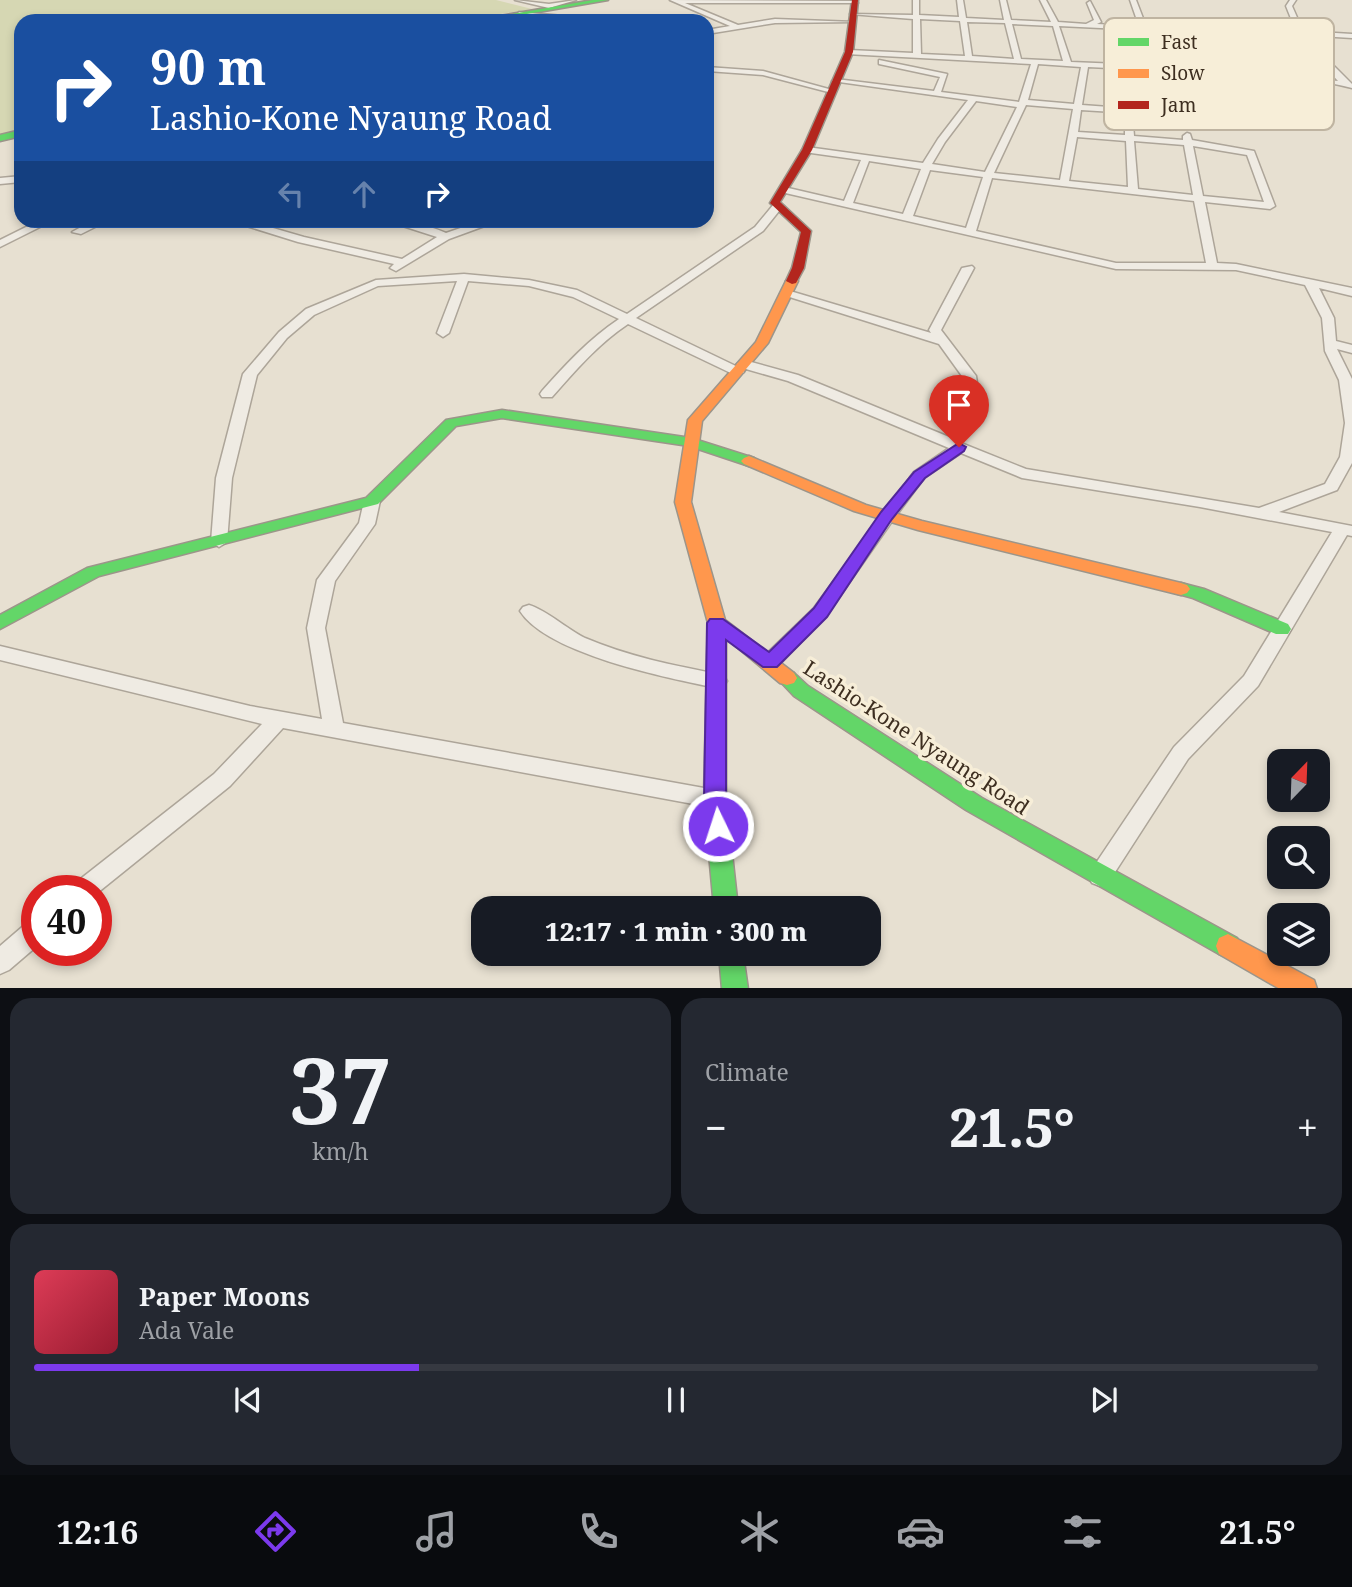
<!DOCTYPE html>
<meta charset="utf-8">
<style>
:root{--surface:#171b24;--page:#242831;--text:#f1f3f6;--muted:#9ea1a6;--line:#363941;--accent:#7c3aed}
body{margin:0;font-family:"Noto Serif",serif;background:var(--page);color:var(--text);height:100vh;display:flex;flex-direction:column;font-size:26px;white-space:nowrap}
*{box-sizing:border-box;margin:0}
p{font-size:23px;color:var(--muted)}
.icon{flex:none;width:38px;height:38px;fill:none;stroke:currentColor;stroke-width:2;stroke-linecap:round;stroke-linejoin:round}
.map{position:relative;height:988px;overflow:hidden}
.drawer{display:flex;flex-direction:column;gap:10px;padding:10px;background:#0d0f14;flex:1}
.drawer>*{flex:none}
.banner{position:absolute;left:14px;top:14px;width:700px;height:214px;border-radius:21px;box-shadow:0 4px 10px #0003;background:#1a4fa0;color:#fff;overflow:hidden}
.needle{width:46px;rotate:23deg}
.tools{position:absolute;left:1267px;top:749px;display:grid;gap:14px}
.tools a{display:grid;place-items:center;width:63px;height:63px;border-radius:14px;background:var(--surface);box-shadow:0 4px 10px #0003;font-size:35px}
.speed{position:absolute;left:21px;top:875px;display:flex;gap:14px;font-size:35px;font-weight:700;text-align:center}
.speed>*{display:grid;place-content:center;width:91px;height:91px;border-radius:50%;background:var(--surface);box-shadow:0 4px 10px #0003;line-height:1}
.speed .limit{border:10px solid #d22;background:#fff;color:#111}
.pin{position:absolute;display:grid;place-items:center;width:60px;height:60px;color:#fff;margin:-72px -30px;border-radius:50% 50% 50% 0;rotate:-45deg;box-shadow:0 0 7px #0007}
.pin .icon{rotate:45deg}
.me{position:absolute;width:77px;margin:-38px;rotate:356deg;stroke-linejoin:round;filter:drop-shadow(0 0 5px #0008)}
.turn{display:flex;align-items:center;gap:24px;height:147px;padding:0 21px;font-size:32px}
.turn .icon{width:91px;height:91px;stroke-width:2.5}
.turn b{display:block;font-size:49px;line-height:60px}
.lanes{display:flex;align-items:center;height:66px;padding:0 21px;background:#0003;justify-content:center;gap:35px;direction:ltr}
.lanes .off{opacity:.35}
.big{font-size:52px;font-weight:800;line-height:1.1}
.drawer .card{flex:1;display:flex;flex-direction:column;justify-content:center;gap:10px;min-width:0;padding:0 24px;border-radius:21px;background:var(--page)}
.drawer .dial{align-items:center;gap:0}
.dial b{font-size:91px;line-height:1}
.song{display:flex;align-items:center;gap:21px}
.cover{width:84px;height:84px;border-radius:10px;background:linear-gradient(135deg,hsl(350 70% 55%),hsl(350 70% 35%))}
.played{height:7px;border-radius:4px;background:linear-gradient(90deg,var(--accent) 30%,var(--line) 30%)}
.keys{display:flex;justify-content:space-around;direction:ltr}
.heat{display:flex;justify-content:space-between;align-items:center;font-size:38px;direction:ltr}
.drawer .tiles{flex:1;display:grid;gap:10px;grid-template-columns:1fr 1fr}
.card:last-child{grid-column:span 2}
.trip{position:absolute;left:471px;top:896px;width:410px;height:70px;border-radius:21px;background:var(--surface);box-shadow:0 4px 10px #0003;font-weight:800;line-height:70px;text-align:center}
.dock{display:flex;height:112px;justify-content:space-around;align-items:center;background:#090b0e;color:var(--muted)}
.dock .icon{width:49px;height:49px}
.dock .current{color:var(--accent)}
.dock b{font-size:32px;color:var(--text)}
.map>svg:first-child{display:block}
.green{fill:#d6d7b3}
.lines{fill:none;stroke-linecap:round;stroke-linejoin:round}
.street-casing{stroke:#ada599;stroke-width:3}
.fast-casing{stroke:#9c958a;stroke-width:3}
.slow-casing{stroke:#9c958a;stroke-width:3}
.jam-casing{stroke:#9c958a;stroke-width:3}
.street{fill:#efebe3;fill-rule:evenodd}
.fast{fill:#63d668;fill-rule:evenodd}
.slow{fill:#ff974d;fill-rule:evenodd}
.jam{fill:#b3261e;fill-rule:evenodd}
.route{fill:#7c3aed;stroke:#51269a;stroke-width:2}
.labels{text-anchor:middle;stroke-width:7;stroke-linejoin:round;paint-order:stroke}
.street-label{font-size:21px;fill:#3d2e20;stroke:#f7eed8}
.key{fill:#f7eed8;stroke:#bfb4a1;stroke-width:2}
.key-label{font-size:19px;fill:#3d2e20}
</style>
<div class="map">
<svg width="1352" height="989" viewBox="0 0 1352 989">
<rect width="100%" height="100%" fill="#e7e0d1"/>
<path class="green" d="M 0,0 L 496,0 L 532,9 L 454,21 L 21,21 L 21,131 L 0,136 Z"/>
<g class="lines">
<g class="street-casing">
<path id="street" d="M 515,0 L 549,4 L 576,0 L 549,8 Z
M 670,0 L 855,1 L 858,3 L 685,3 L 738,25 L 775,19 L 855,22 L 775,23 L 707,34 L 707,30 L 730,26 Z
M 913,0 L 919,0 L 919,15 L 959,17 L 957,0 L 963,0 L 966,18 L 1004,20 L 1000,0 L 1006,0 L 1011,20 L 1051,22 L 1040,0 L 1046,0 L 1058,22 L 1086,24 L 1094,20 L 1087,3 L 1090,1 L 1101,22 L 1097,24 L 1139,26 L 1130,0 L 1136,0 L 1146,26 L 1201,31 L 1198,33 L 1149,31 L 1178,71 L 1116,68 L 1120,73 L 1205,81 L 1239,81 L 1276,75 L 1338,81 L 1294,33 L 1296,31 L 1286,6 L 1290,0 L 1296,0 L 1292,6 L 1303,31 L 1352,34 L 1352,38 L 1303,35 L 1352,84 L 1352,88 C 1324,81 1294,77 1266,80 C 1255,82 1245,86 1233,86 C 1195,87 1157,84 1120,78 L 1135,86 L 1130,113 L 1081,110 L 1078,132 L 1125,135 L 1125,124 L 1129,121 L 1133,124 L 1134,136 L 1183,140 L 1183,136 L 1187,133 L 1190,134 L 1192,140 L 1254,151 L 1275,206 L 1270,209 L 1205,202 L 1217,263 L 1236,264 L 1352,288 L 1352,296 L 1319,288 L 1334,318 L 1336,341 L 1352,345 L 1352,353 L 1337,349 L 1352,379 L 1352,463 L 1337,490 L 1279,512 L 1352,526 L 1352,536 L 1347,535 L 1258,686 L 1188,759 L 1108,883 L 1100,886 L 1092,883 L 1088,876 L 1092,869 L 1174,747 L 1244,676 L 1332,532 L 1200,507 L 1022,478 L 961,453 L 924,478 L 893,520 L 826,616 L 777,667 L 770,669 L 763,667 L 760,662 L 763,657 L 814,608 L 914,472 L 949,448 L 788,381 L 739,367 L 737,364 L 744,360 L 798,375 L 949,437 L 965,397 L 962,376 L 939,344 L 780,294 L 782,291 L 790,291 L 931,333 L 929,330 L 962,268 L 972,266 L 974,268 L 941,330 L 976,376 L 979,397 L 961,443 L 1026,469 L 1259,508 L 1325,484 L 1340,457 L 1345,423 L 1339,380 L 1325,351 L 1322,318 L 1305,285 L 1236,270 L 1116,269 L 781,192 L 781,188 L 784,187 L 844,201 L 861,160 L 804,152 L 802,150 L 807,147 L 923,163 L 938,139 L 968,100 L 832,81 L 836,79 L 934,91 L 940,77 L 879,64 L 879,60 L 947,74 L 941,92 L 1019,102 L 1031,64 L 846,54 L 849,50 L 913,53 L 913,19 L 850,14 L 913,15 ZM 920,19 L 960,21 L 965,56 L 921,54 ZM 967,22 L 1005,23 L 1014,59 L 972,56 ZM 1012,24 L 1053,26 L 1063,61 L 1021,59 ZM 1059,26 L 1142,30 L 1169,66 L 1071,62 ZM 1038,64 L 1081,67 L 1074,104 L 1028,100 ZM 1088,67 L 1109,68 L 1114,76 L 1111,80 L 1127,87 L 1123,108 L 1082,105 ZM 976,101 L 1017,107 L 985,172 L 932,164 L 945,142 ZM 1026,105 L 1073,109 L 1060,180 L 994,173 ZM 1077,137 L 1126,141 L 1128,187 L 1069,181 ZM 1134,141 L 1184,145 L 1193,195 L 1138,189 ZM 1193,146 L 1247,155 L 1264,202 L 1203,196 ZM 869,161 L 921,169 L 903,214 L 853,203 ZM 930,170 L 983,177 L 966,228 L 913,216 ZM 992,178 L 1194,201 L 1206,263 L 1116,263 L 976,231 Z
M 519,12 L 596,19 L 599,21 L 517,15 Z
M 707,67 L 763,71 L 836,91 L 832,93 L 763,75 L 707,71 Z
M 21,176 L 21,182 L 0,184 L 0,178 Z
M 774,204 L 783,206 L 763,231 L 636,318 L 742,369 L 744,372 L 737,376 L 628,324 C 598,344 576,370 552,397 L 542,397 L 540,394 L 542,391 C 566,364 589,339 619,319 L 573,297 L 529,286 L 468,281 L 449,333 L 443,337 L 437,333 L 457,281 L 378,286 L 314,315 L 287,338 L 257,375 L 232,478 L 227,542 L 219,547 L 211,542 L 216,478 L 243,374 L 279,332 L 306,309 L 376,280 L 464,274 L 529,280 L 577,290 L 627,314 L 755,227 Z
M 40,220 L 54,220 L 0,247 L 0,240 Z
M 94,220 L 109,220 L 81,234 L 72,232 Z
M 227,220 L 245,220 L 304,237 L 402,259 L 437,237 L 384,220 C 407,220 425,224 446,233 L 484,220 L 501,220 L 449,239 L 396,271 L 390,268 L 394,264 L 298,242 Z
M 372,496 L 380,501 L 375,524 L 335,581 L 325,628 L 343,723 L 715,790 L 723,793 L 726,799 L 723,805 L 715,808 L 283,728 L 230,786 L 96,894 L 96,891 L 70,891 L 74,884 L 214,774 L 262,724 L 0,660 L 0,646 L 250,706 L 322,719 L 307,628 L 317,580 L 359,523 L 364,501 Z
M 529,605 C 546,610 567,629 585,638 C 627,656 672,665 717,674 L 724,676 L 727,681 L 724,686 L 717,688 C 668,678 547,654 520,611 L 523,607 Z
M 37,919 L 37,946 L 9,970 L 0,974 L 0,946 L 28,922 Z"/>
</g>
<g class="fast-casing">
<path id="fast" d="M 593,0 L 608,0 L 486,21 L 471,21 Z
M 21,130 L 21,136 L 0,141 L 0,135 Z
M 502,410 L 691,438 L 754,458 L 757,461 L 749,466 L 689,446 L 502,418 L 456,426 L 378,504 L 99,576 L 0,629 L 0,615 L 87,568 L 366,498 L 446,420 Z
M 1181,583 L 1204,589 L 1288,624 L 1291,629 L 1288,634 L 1276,634 L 1193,598 L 1175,593 L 1172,589 L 1175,585 Z
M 717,617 L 723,618 L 726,623 L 726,799 L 738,908 L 714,908 L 704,799 L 708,623 L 711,618 Z
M 787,671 L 794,673 L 808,686 L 982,798 L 1237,938 L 1240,946 L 1237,954 L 1228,958 L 1219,954 L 966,810 L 794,696 L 777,678 L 780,673 Z
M 719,954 L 743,954 L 748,989 L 722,989 Z"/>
</g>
<g class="slow-casing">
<path id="slow" d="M 792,278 L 798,281 L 768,343 L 702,421 L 691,502 L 725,620 L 794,673 L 797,678 L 794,683 L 787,685 L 780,683 L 708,623 L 675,502 L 688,420 L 756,342 L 786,281 Z
M 749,456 L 866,505 L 922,521 L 1181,583 L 1187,585 L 1190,589 L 1187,593 L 1181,595 L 918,530 L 854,511 L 744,464 L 741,461 L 744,458 Z
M 1228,934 L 1314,980 L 1317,989 L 1280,989 L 1219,954 L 1216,946 L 1219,938 Z"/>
</g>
<g class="jam-casing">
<path id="jam" d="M 852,0 L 858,0 L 853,52 L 812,150 L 780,202 L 811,231 L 804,268 L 796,283 L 792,284 L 786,281 L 792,268 L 801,232 L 770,203 L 802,150 L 845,52 Z"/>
</g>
<use href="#street" class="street"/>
<use href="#fast" class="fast"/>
<use href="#slow" class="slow"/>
<use href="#jam" class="jam"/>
</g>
<path class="route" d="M 959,443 L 966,447 L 964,451 L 925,478 L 892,519 L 827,617 L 777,667 L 763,667 L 726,640 L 726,799 L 729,826 L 726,833 L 718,836 L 710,833 L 706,826 L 704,799 L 707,623 L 710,619 L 723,619 L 769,652 L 814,608 L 881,512 L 914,472 Z"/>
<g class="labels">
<g class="street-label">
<text transform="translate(916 738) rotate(33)" y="7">Lashio-Kone Nyaung Road</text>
</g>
</g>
<rect x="1104" y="18" width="230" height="112" rx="10" class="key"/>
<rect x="1118" y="38" width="31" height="8" fill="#63d668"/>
<rect x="1118" y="69" width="31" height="9" fill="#ff974d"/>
<rect x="1118" y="101" width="31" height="8" fill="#b3261e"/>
<g class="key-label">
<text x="1161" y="49">Fast</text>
<text x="1161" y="80">Slow</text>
<text x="1161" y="112">Jam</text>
</g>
</svg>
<div class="tools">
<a><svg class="needle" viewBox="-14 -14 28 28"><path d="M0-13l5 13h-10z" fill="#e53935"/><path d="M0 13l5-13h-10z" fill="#9ea1a6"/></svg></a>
<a><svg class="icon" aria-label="search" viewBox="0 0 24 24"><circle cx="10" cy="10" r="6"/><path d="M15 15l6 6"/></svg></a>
<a><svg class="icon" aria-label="layers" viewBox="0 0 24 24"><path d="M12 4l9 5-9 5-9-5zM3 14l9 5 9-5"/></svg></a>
</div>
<div class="speed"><div class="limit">40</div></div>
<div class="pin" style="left:959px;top:447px;background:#d93025"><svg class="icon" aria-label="arrive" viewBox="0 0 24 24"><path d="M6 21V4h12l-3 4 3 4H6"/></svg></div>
<svg class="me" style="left:718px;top:826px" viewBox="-20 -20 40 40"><circle r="17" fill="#7c3aed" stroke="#fff" stroke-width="3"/><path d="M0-11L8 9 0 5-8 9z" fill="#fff"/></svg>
<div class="trip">12:17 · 1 min · 300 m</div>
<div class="banner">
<div class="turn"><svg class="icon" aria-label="right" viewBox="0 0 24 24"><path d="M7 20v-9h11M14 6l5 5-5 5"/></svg><div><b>90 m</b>Lashio-Kone Nyaung Road</div></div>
<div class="lanes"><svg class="icon off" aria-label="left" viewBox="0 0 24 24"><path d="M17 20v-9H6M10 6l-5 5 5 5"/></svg><svg class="icon off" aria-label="ahead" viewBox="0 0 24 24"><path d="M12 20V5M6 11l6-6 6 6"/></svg><svg class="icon" aria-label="right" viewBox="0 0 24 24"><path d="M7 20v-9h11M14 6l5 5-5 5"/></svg></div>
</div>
</div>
<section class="drawer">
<div class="tiles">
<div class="card dial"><b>37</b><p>km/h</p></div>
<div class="card"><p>Climate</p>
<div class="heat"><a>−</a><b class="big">21.5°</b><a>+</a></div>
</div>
<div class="card">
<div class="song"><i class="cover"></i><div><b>Paper Moons</b><p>Ada Vale</p></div></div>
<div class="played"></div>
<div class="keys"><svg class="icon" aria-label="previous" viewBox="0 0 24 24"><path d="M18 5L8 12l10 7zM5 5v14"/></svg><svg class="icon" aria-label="pause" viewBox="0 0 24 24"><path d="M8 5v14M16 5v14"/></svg><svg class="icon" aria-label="next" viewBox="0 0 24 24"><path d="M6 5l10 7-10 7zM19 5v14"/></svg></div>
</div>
</div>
</section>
<nav class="dock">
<b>12:16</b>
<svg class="icon current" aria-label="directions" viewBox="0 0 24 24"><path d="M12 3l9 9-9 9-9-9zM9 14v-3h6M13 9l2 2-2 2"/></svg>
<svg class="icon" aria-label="music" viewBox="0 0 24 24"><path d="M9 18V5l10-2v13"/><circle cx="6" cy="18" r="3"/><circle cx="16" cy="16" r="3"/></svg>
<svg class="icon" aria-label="phone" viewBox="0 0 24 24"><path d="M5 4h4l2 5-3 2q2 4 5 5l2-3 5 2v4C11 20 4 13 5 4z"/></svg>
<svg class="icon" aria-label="climate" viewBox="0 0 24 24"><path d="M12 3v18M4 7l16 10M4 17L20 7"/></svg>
<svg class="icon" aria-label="car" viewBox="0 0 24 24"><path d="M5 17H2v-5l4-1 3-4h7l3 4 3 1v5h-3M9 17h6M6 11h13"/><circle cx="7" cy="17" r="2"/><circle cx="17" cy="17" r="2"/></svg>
<svg class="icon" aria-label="filters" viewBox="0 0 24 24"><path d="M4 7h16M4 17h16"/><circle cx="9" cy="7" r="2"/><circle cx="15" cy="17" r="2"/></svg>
<b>21.5°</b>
</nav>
